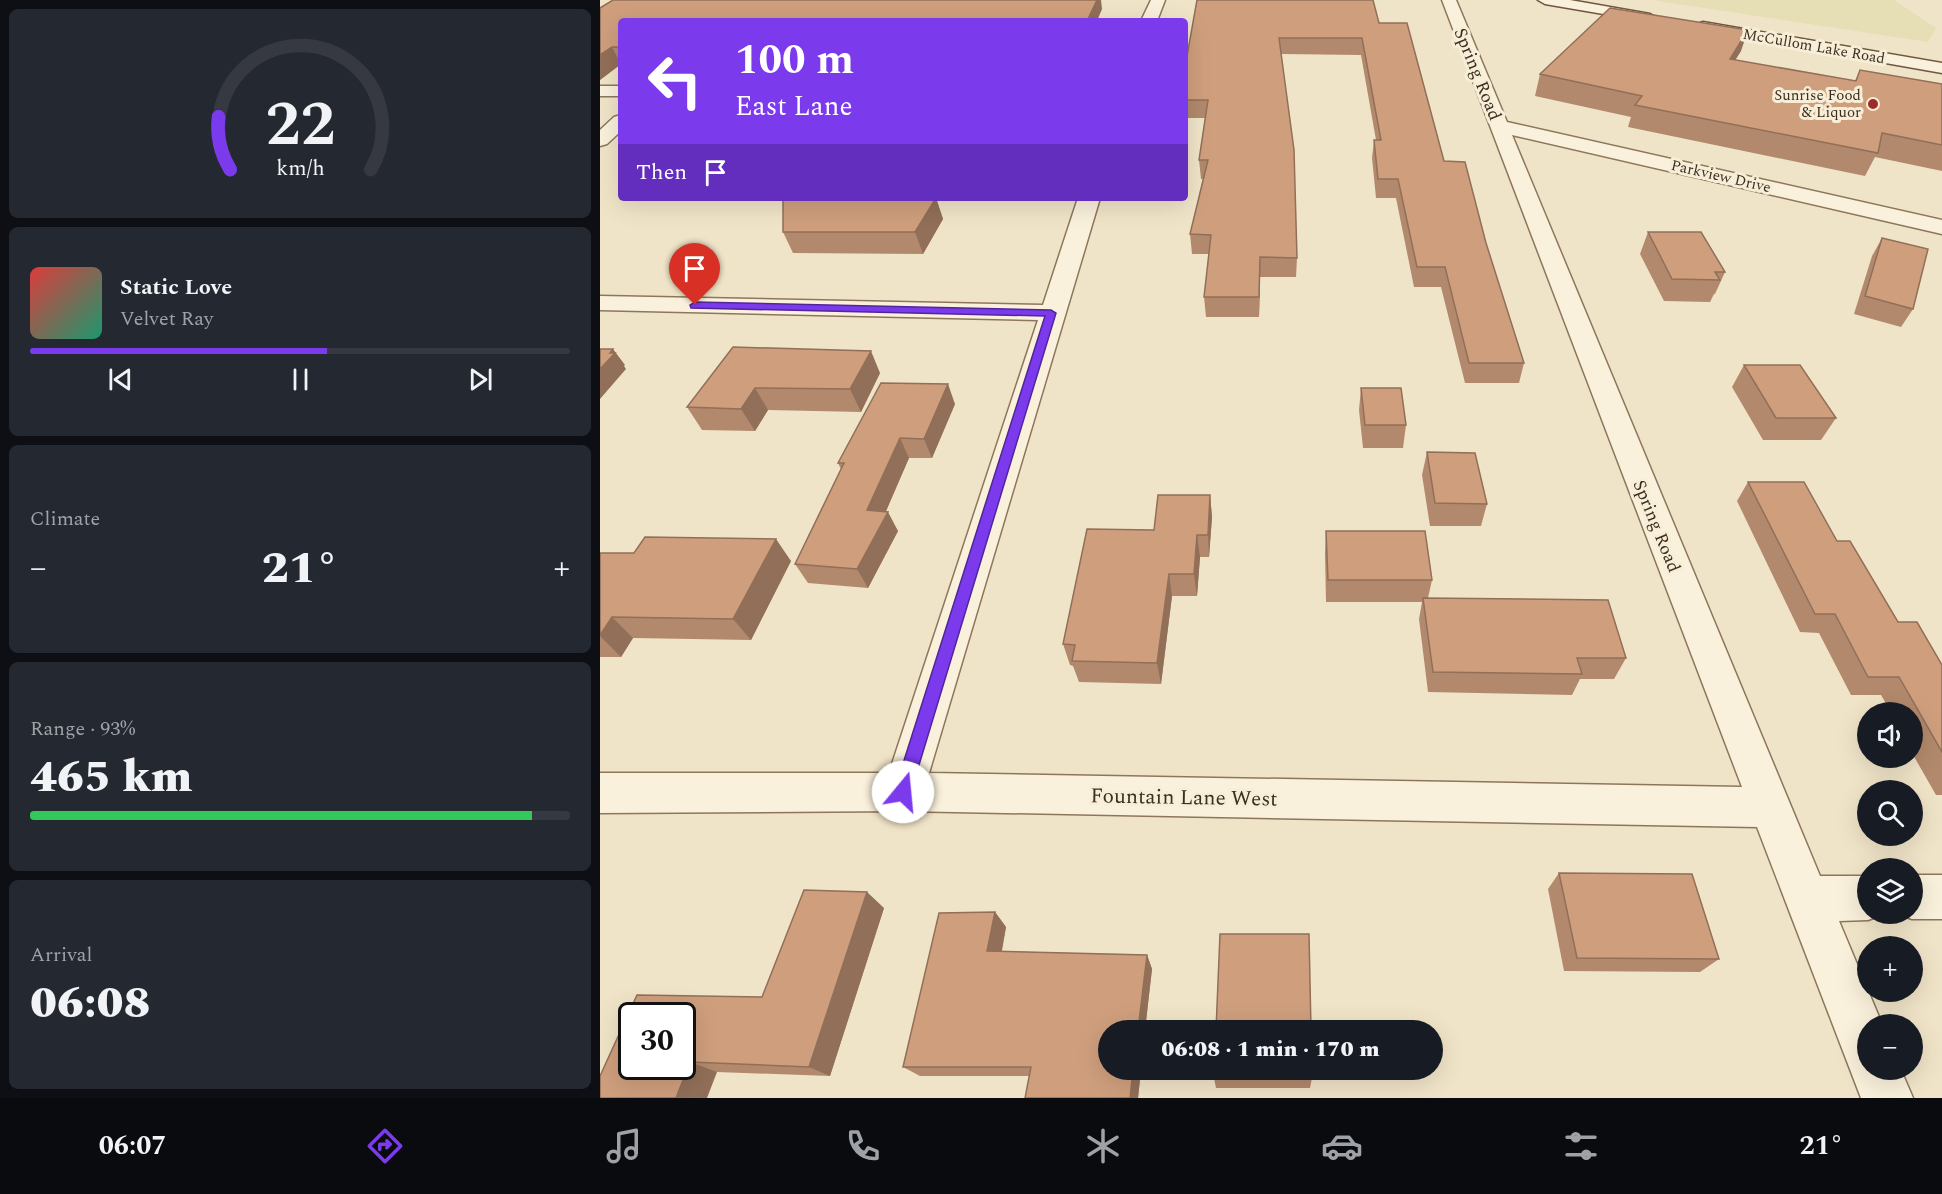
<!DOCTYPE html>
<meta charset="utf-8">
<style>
:root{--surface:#171b24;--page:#242831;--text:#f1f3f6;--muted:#9ea1a6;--line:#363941;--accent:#7c3aed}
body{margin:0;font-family:Spectral,serif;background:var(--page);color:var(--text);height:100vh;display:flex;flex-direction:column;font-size:22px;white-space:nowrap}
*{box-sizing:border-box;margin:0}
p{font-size:20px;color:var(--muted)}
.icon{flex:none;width:33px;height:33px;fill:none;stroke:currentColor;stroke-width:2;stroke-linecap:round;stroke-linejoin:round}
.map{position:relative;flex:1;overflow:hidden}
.sheet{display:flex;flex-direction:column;gap:9px;padding:9px;background:#0d0f14;width:600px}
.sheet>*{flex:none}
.top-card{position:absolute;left:18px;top:18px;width:570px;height:183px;border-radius:6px;box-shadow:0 6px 24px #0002;background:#7c3aed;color:#fff;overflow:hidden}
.buttons{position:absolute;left:1257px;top:702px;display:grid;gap:12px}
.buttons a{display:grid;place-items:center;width:66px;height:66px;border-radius:50%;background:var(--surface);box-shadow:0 6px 24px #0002;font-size:30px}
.speed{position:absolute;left:18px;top:1002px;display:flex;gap:12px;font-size:30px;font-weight:700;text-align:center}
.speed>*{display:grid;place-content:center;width:78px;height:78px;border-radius:50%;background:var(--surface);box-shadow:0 6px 24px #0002;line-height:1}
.speed .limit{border:3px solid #111;border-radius:9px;background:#fff;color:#111}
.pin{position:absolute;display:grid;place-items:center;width:51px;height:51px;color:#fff;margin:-62px -26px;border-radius:50% 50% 50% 0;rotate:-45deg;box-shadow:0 0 6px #0007}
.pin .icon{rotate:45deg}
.me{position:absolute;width:66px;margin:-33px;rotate:17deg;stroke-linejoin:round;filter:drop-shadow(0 0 4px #0008)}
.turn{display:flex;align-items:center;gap:21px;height:126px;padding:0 18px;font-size:27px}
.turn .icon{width:78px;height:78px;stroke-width:2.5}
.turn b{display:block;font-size:42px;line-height:51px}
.then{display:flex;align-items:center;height:57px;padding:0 18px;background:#0003;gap:12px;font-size:22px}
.big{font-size:45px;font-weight:800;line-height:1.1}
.sheet .widget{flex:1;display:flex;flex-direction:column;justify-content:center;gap:9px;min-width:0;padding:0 21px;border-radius:9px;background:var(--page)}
.sheet .dial{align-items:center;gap:0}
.dial svg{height:156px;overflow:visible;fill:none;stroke:var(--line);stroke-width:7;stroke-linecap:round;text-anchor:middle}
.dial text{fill:var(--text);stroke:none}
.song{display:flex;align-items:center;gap:18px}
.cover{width:72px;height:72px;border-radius:9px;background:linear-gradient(135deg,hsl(0 70% 55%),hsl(160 70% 35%))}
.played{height:6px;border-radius:3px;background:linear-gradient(90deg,var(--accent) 55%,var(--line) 55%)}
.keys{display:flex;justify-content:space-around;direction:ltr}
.heat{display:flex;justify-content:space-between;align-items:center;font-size:33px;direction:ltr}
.charge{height:9px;border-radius:4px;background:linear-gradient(90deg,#34c759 93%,var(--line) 0)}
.trip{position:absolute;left:498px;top:1020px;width:345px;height:60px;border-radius:30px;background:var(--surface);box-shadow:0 6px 24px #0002;font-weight:800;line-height:60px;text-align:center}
.tabs{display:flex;height:96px;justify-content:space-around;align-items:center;background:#090b0e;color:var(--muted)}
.tabs .icon{width:42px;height:42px}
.tabs .active{color:var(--accent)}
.tabs b{font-size:27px;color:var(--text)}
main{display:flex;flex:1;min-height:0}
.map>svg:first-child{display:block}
.farmland{fill:#e6deb5}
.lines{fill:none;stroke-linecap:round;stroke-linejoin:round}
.street-casing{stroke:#8d765c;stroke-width:3}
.secondary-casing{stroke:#6f573f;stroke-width:3}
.street{fill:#faf1dc;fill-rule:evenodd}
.secondary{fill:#faf1dc;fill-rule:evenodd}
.wall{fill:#b2896c}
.shaded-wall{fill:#916f58}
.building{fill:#cf9f7d;stroke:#916f58;stroke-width:1.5;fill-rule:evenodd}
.route{fill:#7c3aed;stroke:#51269a;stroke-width:1.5}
.poi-dot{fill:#9e2a2b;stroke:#f7eed8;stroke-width:2}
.labels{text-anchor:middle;stroke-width:6;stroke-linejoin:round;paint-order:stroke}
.far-street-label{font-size:15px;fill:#3d2e20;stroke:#f7eed8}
.far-poi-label{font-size:15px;fill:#3d2e20;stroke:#f7eed8;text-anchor:end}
.street-label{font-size:18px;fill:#3d2e20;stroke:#f7eed8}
.near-street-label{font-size:21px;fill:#3d2e20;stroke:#f7eed8}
</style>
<main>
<section class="sheet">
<div class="widget dial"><svg viewBox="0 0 100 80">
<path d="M14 69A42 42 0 1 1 86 69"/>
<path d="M14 69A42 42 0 0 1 8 42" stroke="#7c3aed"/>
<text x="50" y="56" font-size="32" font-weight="700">22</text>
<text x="50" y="72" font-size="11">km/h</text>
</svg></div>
<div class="widget">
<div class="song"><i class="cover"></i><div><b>Static Love</b><p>Velvet Ray</p></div></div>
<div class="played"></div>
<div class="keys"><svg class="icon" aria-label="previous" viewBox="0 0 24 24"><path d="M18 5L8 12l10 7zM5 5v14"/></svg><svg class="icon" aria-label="pause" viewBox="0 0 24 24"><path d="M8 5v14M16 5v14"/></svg><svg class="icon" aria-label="next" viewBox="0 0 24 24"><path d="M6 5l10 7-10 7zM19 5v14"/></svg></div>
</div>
<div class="widget"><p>Climate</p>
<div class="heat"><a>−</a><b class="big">21°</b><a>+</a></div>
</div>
<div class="widget"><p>Range · 93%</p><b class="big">465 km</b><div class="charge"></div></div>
<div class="widget"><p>Arrival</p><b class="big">06:08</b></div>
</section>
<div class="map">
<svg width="1342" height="1098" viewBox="0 0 1342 1098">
<rect width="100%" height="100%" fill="#f0e4c8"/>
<path class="farmland" d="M 1051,0 L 1294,0 L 1336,28 L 1328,42 Z"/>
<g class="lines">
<g class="street-casing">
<path id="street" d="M 551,0 L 565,0 L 557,21 L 541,21 Z
M 842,0 L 856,0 L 907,122 L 1342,220 L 1342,234 L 912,135 L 1220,876 L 1268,876 L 1268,914 L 1284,914 L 1268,920 L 1239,921 L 1282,1024 L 1268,1024 L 1268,1070 L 1301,1070 L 1313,1098 L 1261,1098 L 1157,827 L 303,811 L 0,813 L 0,773 L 289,773 L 438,320 L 0,310 L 0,296 L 443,305 L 478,198 L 500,198 L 329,773 L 1142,787 Z
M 0,86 L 21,86 L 21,96 L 0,96 Z
M 21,115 L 21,131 L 7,144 L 0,146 L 0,130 L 14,117 Z
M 1312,875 L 1342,875 L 1342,919 L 1312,919 L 1298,914 L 1312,914 Z"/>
</g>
<g class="secondary-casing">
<path id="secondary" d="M 938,0 L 970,0 L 1050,14 L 1057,18 L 1050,22 L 945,4 Z
M 1103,22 L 1342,63 L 1342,73 L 1098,30 L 1095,27 L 1098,24 Z"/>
</g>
<use href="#street" class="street"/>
<use href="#secondary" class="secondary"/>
</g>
<path class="wall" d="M 597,0 L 779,23 L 844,161 L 886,243 L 924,363 L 919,383 L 865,383 L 841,287 L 814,287 L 796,198 L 776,198 L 772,158 L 774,140 L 776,140 L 761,55 L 681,54 L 697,258 L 696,277 L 660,277 L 659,317 L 606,317 L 604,297 L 609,254 L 592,254 L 590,234 L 603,179 L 601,179 L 599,160 L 605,118 L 585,118 L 585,67 Z
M 0,8 L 502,9 L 21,21 L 21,64 L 0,80 Z
M 1141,51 L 1135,60 L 1255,81 L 1260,70 L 1342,84 L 1342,171 L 1275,157 L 1265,176 L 1028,127 L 1031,117 L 935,96 L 940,74 Z
M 336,198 L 343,219 L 323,254 L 193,253 L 183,232 Z
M 1048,232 L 1125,272 L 1115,294 L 1114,294 L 1110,302 L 1064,301 L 1040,254 Z
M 1282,238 L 1313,309 L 1301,327 L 1254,314 L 1272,256 Z
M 133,347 L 280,373 L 261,412 L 168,410 L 155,431 L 102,430 L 87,407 Z
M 1144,365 L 1236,418 L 1221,440 L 1163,440 L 1132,387 Z
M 761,388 L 806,425 L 803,448 L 763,448 L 759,410 Z
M 355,404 L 332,458 L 309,458 L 285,512 L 298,531 L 268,588 L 208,583 L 195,564 L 241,469 L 238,463 Z
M 827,452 L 887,504 L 881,526 L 830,526 L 822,475 Z
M 1148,482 L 1237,541 L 1298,622 L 1342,665 L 1342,795 L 1336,795 L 1312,753 L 1312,712 L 1291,712 L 1281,695 L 1251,695 L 1219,633 L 1200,632 L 1137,501 Z
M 610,495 L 612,517 L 609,557 L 600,557 L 597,596 L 572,596 L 561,684 L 479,682 L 473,666 L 470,665 L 463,644 L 554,530 Z
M 726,531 L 832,580 L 828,598 L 1026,658 L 1014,679 L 980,679 L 972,695 L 828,692 L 819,619 L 822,602 L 726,602 L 725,553 Z
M 0,553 L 191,561 L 151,640 L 33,638 L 21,657 L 0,657 Z
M 959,873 L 1119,959 L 1100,972 L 964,971 L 948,889 Z
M 284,908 L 230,1076 L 117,1072 L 0,1098 L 162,997 Z
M 395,912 L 406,927 L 402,951 L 547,955 L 552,969 L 545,1030 L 508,1030 L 508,1070 L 541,1070 L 538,1098 L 425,1098 L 429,1076 L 320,1076 L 303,1067 Z
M 614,1078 L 712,1078 L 710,1088 L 616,1088 Z"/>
<path class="shaded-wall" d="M 497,0 L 501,0 L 502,9 L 497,21 L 487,21 Z
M 1148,30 L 1141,51 L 1122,81 L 1130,59 Z
M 12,47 L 21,64 L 0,80 L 0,55 Z
M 336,198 L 343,219 L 323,254 L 315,232 Z
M 660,257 L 660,277 L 659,317 L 659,297 Z
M 13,349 L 25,365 L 24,366 L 26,369 L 0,399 L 0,369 Z
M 271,351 L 280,373 L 261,412 L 250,389 Z
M 348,384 L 355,404 L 332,458 L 324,439 Z
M 155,388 L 168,410 L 155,431 L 141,409 Z
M 300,438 L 309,458 L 278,530 L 267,510 Z
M 610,495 L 612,517 L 609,557 L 608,535 Z
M 288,512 L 298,531 L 268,588 L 257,569 Z
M 597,535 L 600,557 L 597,596 L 594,574 Z
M 176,539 L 191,561 L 151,640 L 133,619 Z
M 569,574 L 572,596 L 561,684 L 557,663 Z
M 12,617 L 33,638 L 21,657 L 0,636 Z
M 267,892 L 284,908 L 230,1076 L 209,1067 Z
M 395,912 L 406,927 L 399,965 L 387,951 Z
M 547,955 L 552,969 L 545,1030 L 538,1030 Z
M 90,1062 L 117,1072 L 107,1098 L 76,1098 Z
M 533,1070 L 541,1070 L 538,1098 L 530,1098 Z"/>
<path class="building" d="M 13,0 L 497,0 L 487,21 L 21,21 L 21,47 L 12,47 L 0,55 L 0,8 Z
M 597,0 L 773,0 L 779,23 L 807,23 L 844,161 L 865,162 L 886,243 L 924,363 L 869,363 L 845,267 L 817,267 L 798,179 L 778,179 L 774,140 L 781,140 L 762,38 L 679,38 L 694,150 L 697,258 L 660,257 L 659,297 L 604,297 L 611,235 L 590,234 L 608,160 L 599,160 L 608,100 L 585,100 L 585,67 Z
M 1010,8 L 1148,30 L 1130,59 L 1256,81 L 1260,70 L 1342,84 L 1342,145 L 1282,133 L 1278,153 L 1035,105 L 1042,96 L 940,74 Z
M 183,198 L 336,198 L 315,232 L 183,232 Z
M 1048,232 L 1101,232 L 1125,272 L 1115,272 L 1120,280 L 1072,279 Z
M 1282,238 L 1328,249 L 1313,309 L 1265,296 Z
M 133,347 L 271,351 L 250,389 L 155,388 L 141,409 L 87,407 Z
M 0,349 L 13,349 L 10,353 L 15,353 L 0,369 Z
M 1144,365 L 1200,365 L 1236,418 L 1176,418 Z
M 281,383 L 348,384 L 324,439 L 300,438 L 267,510 L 288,512 L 257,569 L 195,564 L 244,463 L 238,463 Z
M 761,388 L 801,388 L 806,425 L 765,425 Z
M 827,452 L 875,453 L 887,504 L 835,503 Z
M 1148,482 L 1204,482 L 1237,541 L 1250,541 L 1298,622 L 1317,622 L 1342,665 L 1342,752 L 1299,677 L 1268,677 L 1235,614 L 1215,614 Z
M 558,495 L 610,495 L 608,535 L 597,535 L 594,574 L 569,574 L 557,663 L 472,661 L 475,645 L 463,644 L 487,529 L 554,530 Z
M 726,531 L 825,531 L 832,580 L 728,580 Z
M 45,537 L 176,539 L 133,619 L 12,617 L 0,635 L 0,553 L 34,553 Z
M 823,598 L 1008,600 L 1026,658 L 977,658 L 982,674 L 833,672 Z
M 959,873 L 1092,874 L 1119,959 L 977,958 Z
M 204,890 L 267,892 L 209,1067 L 90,1062 L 76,1098 L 0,1098 L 0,1076 L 37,995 L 162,997 ZM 32,1016 L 82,1016 L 82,1066 L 32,1066 Z
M 395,912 L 387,951 L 547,955 L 538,1030 L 508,1030 L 508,1070 L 533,1070 L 530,1098 L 425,1098 L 431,1067 L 303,1067 L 339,913 Z
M 620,934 L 709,934 L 711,1030 L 616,1030 Z
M 614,1070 L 712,1070 L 712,1078 L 614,1078 Z"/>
<path class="route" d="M 95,302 L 451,310 L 456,313 L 309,798 L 303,800 L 297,798 L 294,792 L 445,316 L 91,308 L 90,305 Z"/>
<circle class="poi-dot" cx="1273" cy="104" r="6"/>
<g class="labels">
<g class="far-street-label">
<text transform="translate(1214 46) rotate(10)" y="5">McCullom Lake Road</text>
<text transform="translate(1121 176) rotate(13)" y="5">Parkview Drive</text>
</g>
<g class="far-poi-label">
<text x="1261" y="100">Sunrise Food<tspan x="1261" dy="17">&amp; Liquor</tspan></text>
</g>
<g class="street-label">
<text transform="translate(878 74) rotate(68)" y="6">Spring Road</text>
<text transform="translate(1057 526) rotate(68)" y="6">Spring Road</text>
</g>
<g class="near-street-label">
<text transform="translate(584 797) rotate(1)" y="7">Fountain Lane West</text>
</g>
</g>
</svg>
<div class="buttons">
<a><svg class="icon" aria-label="sound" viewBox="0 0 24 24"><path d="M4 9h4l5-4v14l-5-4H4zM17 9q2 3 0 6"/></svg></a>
<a><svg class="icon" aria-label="search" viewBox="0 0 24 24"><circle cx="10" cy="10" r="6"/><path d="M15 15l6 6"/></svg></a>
<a><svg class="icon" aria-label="layers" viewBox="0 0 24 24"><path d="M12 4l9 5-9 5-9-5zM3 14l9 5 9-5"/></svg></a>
<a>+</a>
<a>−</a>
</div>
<div class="speed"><div class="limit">30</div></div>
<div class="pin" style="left:95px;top:305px;background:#d93025"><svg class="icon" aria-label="arrive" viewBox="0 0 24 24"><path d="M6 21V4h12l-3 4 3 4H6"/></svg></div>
<svg class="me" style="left:303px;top:792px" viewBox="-20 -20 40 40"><circle r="19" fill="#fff"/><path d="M0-13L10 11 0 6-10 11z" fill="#7c3aed"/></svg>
<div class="trip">06:08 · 1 min · 170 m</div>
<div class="top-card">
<div class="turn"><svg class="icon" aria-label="left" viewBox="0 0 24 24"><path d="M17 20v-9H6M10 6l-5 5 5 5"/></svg><div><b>100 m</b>East Lane</div></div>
<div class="then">Then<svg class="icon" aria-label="arrive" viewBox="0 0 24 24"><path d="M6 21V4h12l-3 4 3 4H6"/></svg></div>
</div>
</div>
</main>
<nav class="tabs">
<b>06:07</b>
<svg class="icon active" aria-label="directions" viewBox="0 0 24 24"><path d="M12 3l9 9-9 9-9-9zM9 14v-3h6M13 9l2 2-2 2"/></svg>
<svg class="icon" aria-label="music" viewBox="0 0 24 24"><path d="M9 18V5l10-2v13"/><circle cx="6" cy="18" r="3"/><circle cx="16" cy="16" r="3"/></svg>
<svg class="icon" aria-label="phone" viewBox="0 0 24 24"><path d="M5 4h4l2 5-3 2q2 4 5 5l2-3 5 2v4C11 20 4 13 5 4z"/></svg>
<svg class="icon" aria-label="climate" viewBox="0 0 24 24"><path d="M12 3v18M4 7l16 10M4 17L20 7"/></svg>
<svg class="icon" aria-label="car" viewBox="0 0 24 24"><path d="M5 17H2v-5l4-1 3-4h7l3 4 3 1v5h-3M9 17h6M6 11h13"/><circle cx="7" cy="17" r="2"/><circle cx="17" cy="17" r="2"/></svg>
<svg class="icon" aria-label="filters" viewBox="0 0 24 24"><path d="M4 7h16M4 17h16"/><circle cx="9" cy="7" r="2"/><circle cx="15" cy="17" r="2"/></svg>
<b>21°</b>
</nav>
